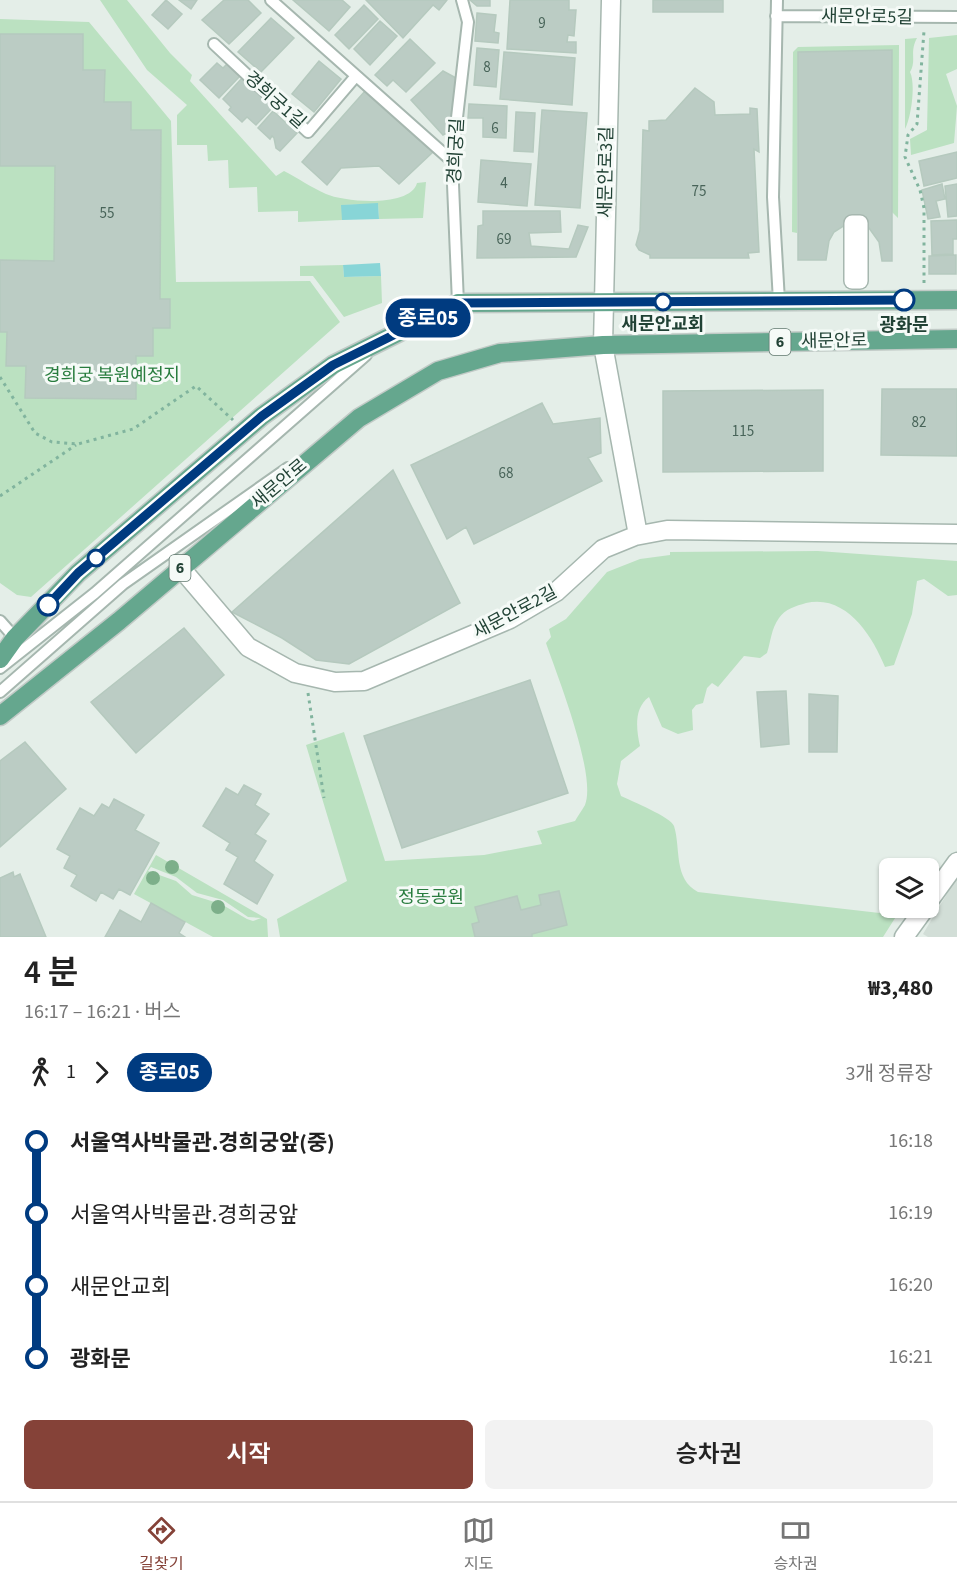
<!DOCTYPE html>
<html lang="ko">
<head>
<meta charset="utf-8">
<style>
  body { margin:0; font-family:"Source Sans 3","Noto Sans KR",sans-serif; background:#f2f2f2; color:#222; height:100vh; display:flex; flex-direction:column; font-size:22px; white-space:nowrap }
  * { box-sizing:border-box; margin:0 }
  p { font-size:20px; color:#767676 }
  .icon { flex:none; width:33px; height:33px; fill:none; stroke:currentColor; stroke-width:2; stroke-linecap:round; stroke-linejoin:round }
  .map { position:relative; height:937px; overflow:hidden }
  .drawer { display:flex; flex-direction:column; background:#fff; flex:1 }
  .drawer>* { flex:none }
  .badge { padding:0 12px; border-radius:20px; font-size:21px; line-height:39px }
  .fabs { position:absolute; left:879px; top:858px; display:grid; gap:12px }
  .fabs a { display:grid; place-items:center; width:60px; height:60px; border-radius:9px; background:#fff; box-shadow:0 2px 4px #0004; font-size:30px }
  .map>.badge { position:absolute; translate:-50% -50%; box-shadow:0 0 0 3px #fff }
  .legs { display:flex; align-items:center; gap:9px; height:66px; padding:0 24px; font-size:20px }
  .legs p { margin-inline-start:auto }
  .head { display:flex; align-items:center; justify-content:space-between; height:102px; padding:0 24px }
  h1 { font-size:33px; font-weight:600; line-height:45px }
  .cta { display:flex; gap:12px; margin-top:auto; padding:12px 24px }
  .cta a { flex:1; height:69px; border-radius:9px; background:#854238; color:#fff; font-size:24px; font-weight:600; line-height:69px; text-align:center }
  .cta a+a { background:#f2f2f2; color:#222 }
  ul { padding:0 24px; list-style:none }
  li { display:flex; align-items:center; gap:21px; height:72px; font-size:22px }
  li i { display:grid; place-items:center; width:9px; height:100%; margin:0 8px; background:currentColor }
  li i::after { content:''; width:15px; height:15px; margin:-8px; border:4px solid; border-radius:50%; background:#fff }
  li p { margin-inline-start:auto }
  li:first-child i { background:linear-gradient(#0000 50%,currentColor 0) }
  li:last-child i { background:linear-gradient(currentColor 50%,#0000 0) }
  .dock { display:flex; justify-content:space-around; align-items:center; height:84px; border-top:2px solid #e0e0e0; background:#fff; font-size:16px; color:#767676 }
  .dock a { display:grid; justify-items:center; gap:3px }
  .dock .selected { color:#854238 }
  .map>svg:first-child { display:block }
</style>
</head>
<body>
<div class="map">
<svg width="957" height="937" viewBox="0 0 957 937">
  <rect width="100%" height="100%" fill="#e4eee8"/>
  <path fill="#d2ded7" d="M957,877V937H928L923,934Z"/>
  <path fill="#bbe1c1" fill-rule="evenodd" d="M100,0H127L170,53L192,75L190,81L276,176L284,171C298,178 312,188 326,194C344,202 410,208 417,183L426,182L423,218L379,219L378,204L342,205V220L298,222V211L258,212L257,187L229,188L228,160L208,161L207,145H177V115L187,105L147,70Z
    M0,19L89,22L171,121L176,282L310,281L340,322L31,597L17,595L0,583Z
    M957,35V69L946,74L957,106L954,143L911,155L910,139L927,130L929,38Z
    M917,38C909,53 917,60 910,72C916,84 911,118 905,129V39Z
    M899,45L898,218L891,211L798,53L797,233L792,232L793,52L798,47Z
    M343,265L344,277L381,276L382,303L344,317L313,276H300V266Z
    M818,551L957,561V595L948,596L924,579L917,581L912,614L894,665L885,667C872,635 846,594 806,603C796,606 785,609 779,618C771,629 771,641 767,653L760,658L744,656L718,687L712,683L707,688L703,703L696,705L692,710L693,730L678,734L662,727L649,697C634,708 636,728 640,746L621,761L617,784L621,796C631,801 671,817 674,826C681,848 673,879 698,892L897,915L883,937H280L277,919L347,881L306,745L344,732L385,861L484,855L542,844L537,831L575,821C578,816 582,810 585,805C597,775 557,675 546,643L551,637L549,629L566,619L607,572L640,559L670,555V552Z
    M156,855L267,919L268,937H213L134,894ZM151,867L176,877L197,893L223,900L248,917L261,918L253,921L247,919L221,904L192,895L176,881L148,871Z"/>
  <path fill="#88d5d7" d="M378,203L379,219L342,220L341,205Z
    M380,263L381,276L344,277L343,265Z"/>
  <path fill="#bbccc4" stroke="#b5c9be" stroke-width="1.5" d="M166,0L182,14L168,29L152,15Z
    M179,0H197L191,9Z
    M224,0H248L261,13L229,44L202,20Z
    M293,0H342L350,7L329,31Z
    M366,0H447L439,10L433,5L403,38Z
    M470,0H490V6H477Z
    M510,0H569V10H576L574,36L568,35L567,42H576V53L507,49Z
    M653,0H723V12H653Z
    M364,5L378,19L349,49L335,35Z
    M477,13L496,15L494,32L499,33L498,43L475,41Z
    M271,18L294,38L261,72L238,52Z
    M380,21L397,36L370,65L354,49Z
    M0,34H83V70H105L104,102H131V130H161L160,299H170V328H153V356H136V399L25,398L26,366H6L7,332H0V260L54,261L55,166H0Z
    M410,39L435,63L406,92L393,80L387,86L375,75Z
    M477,48L499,50L496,87L474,85Z
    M892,50V261H882L879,242L869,228L848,223L834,232L829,241L826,260H798V52Z
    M504,52L575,58L572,105L500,99Z
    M319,61L341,79L314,112L292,94Z
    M217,63L223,68L227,64L240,76L219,98L200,80Z
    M443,71L456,78L450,131L443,135L411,100Z
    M243,77L274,106L256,125L247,117L242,122L229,110L231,107L223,99Z
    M695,88L714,102L715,115L750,114V108L757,109L759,152L754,149L759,252L748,253L749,258H650V255L639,250L636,245L640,230L643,130L649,131V121L666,120Z
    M365,91L434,151L399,184L379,166L341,168L327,185L302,162Z
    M469,104L507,106L506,138L483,137V118H468Z
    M542,110L587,113L580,208L535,205Z
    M273,111L297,133L280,151L276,148L274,138L272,136L270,139L258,128Z
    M516,112L535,113L533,152L514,151Z
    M957,152V178L924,186L919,161Z
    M481,160L531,164L527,206L478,202Z
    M942,184L945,199L936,201L940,217L928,219L922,190Z
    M957,184V216L948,217L945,186Z
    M483,211H560L561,232L529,233L531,246L569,249L578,225L588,227L576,257L477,258L478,226L483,225Z
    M957,220V239H953V254L932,255L931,221Z
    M956,255V274H929V256Z
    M882,389H957V456L881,455Z
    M823,390V471L663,472V391Z
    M542,403L553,424L600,418L601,453L588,458L602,481L474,544L466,527L447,539L411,465Z
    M393,470L460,603L349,664L316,660L282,638L232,612Z
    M184,628L224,675L136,753L91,702Z
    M530,680L568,793L402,848L364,736Z
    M786,691L789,744L761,747L757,692Z
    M809,694L838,696L837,752H809Z
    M25,742L66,789L0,847V761Z
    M244,785L261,794L255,805L269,814L255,834L266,841L254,861L273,875L257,904L224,884L238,857L226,850L230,843L203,826L226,788L238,795Z
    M114,799L144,815L135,830L159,843L130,895L119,889L113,899L101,892L96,901L71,886L77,875L64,868L70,856L57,849L80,808L94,816L102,804L109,808Z
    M13,872L14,877L20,874L46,937H0V878Z
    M559,891L567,925L532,934V937H475L472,924L479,922L475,907L517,896L521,910L541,905L539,895Z
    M151,903L185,922L179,933L185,937H105L120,910L141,922Z"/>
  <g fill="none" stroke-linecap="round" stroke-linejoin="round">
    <defs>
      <path id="service" d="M271,0L452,161
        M777,0L773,197L779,301
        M776,16L957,17
        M214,44L308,132L356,76
        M458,303L452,161L468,22L462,0
        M0,621L15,638
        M0,668L95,593L366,355
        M0,692L123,584L288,468"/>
      <path id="pedestrian" d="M852,223H860V281H852Z"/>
      <path id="minor" d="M611,0L603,345L638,535
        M180,567L248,647L295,673L335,682L364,681L510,619L556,592L603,549L635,536L667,530L957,534
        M928,902L957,862
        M904,937L925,908"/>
      <path id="primary" d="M0,659L15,638L78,573L262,416L333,365L458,303L957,300
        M0,716L119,621L359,418L438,371L500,353L603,345L957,339"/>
    </defs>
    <use href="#service" stroke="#a6b7af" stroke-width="14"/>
    <use href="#pedestrian" stroke="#a6b7af" stroke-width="18"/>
    <use href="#minor" stroke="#a6b7af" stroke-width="21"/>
    <use href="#primary" stroke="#c1cac6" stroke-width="21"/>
    <path stroke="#81b49e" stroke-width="3" stroke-dasharray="3 4.5" stroke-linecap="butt" d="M924,283V208L920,190L905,157L908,135L917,124L924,31
      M0,377L35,433L52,442L78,444L133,429L196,386L233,420
      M0,496L76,445
      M308,693L324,798"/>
    <use href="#service" stroke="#fff" stroke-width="10"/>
    <use href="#pedestrian" stroke="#fff" stroke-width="15"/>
    <use href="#minor" stroke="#fff" stroke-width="18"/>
    <use href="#primary" stroke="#65a78e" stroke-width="18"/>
  </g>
  <g fill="#7daf8a">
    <circle cx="172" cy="867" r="7"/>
    <circle cx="153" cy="878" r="7"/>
    <circle cx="218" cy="907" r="7"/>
  </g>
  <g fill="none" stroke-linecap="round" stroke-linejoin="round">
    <defs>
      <path id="line-1" d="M48,605L78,573L262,416L333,365L458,303L904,300"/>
    </defs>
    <use href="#line-1" stroke="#fff" stroke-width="14"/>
    <use href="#line-1" stroke="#003b80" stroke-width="9"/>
  </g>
  <g fill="#fff" stroke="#003b80" stroke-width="3">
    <circle cx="904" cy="300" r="10"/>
    <circle cx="663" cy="302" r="8"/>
    <circle cx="96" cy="558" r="8"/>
    <circle cx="48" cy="605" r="10"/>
  </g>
  <g text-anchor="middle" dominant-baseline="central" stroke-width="6" stroke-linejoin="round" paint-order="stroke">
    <g font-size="15" fill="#486459">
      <text x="542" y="23">9</text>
      <text x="487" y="67">8</text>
      <text x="495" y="128">6</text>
      <text x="504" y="183">4</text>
      <text x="699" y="191">75</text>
      <text x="107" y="213">55</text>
      <text x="504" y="239">69</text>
      <text x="919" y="422">82</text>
      <text x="743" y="431">115</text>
      <text x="506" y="473">68</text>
    </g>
    <g fill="#f5faf7" stroke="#61796f" stroke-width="1.5">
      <rect x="769.5" y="329" width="21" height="26" rx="4.5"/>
      <rect x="169.5" y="555" width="21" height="26" rx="4.5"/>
    </g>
    <g font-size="16" font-weight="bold" fill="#214235">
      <text x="780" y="342">6</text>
      <text x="180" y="568">6</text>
    </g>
    <g font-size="18" fill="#214235" stroke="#f5faf7">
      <text transform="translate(867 17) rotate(1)">새문안로5길</text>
      <text transform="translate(275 100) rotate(42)">경희궁1길</text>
      <text transform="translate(456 151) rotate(-87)">경희궁길</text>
      <text transform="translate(606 172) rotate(-89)">새문안로3길</text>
      <text transform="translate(834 341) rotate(-1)">새문안로</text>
      <text transform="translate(279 484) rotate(-40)">새문안로</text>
      <text transform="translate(515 612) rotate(-28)">새문안로2길</text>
    </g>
    <g font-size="18" font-weight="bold" fill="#214235" stroke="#f5faf7">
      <text x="663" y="324">새문안교회</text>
      <text x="904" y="325">광화문</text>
    </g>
    <g font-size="18" fill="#287c3e" stroke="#f5faf7">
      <text x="112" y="375">경희궁 복원예정지</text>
      <text x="431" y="897">정동공원</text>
    </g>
  </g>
</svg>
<div class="fabs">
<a><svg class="icon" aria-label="layers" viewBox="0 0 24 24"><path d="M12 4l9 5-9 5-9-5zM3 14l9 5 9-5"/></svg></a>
</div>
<b class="badge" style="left:428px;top:318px;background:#003b80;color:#fff">종로05</b>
</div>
<section class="drawer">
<div class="head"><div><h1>4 분</h1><p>16:17 – 16:21 · 버스</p></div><b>₩3,480</b></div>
<div class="legs"><svg class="icon" aria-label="walk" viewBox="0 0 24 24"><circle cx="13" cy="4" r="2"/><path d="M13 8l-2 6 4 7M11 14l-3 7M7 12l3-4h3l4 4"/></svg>1<svg class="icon" aria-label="forward" viewBox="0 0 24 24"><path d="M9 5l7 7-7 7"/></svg><b class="badge" style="background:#003b80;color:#fff">종로05</b><p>3개 정류장</p></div>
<ul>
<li><i style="color:#003b80"></i><b>서울역사박물관.경희궁앞(중)</b><p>16:18</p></li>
<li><i style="color:#003b80"></i><span>서울역사박물관.경희궁앞</span><p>16:19</p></li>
<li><i style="color:#003b80"></i><span>새문안교회</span><p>16:20</p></li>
<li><i style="color:#003b80"></i><b>광화문</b><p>16:21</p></li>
</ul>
<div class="cta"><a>시작</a><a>승차권</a></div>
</section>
<nav class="dock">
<a class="selected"><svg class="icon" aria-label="directions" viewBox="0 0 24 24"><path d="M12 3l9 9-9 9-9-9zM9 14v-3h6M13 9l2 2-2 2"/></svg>길찾기</a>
<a><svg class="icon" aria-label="map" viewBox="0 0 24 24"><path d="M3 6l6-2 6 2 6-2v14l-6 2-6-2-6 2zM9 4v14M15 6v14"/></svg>지도</a>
<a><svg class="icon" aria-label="tickets" viewBox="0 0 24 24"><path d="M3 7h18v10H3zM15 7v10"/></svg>승차권</a>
</nav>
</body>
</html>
